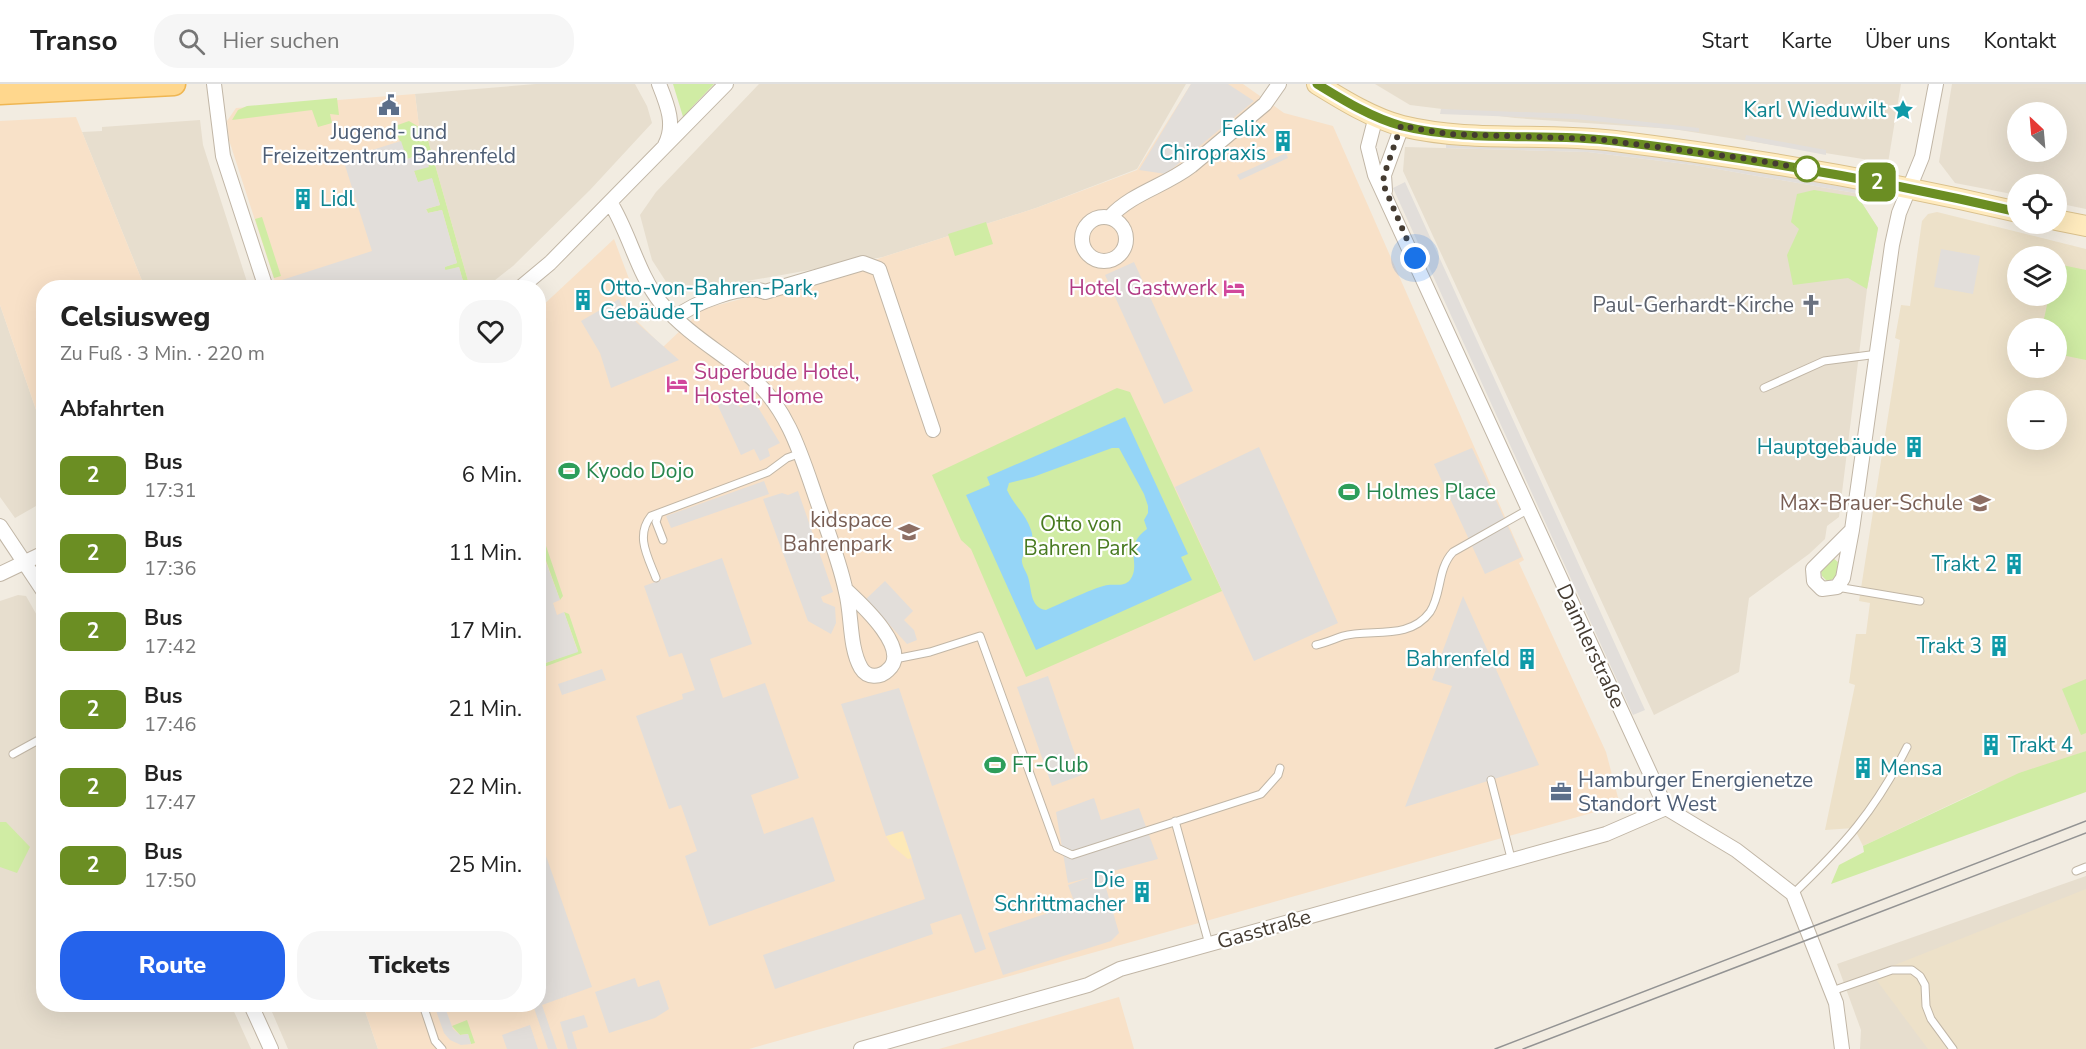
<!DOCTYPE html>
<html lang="de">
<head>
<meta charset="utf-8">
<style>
  body { margin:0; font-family:"Nunito Sans",sans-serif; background:#f6f6f6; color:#222; height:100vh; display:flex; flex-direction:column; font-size:22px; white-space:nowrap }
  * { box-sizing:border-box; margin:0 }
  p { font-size:20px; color:#767676 }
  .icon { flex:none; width:33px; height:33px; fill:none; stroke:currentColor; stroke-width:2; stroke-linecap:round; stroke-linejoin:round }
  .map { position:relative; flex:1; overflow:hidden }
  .panel { position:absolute; left:36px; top:196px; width:510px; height:732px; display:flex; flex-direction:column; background:#fff; border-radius:24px; box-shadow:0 6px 24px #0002 }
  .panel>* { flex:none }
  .badge { padding:0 12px; border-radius:9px; font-size:21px; line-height:39px }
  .needle { width:39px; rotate:334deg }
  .controls { position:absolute; left:2007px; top:18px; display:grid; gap:12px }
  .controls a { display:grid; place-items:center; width:60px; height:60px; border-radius:50%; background:#fff; box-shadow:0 6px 24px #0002; font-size:30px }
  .you { position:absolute; width:30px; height:30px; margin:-15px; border:4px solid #fff; border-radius:50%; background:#1a73e8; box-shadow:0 0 0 9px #1a73e833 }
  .map>.badge { position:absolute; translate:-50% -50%; box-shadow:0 0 0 3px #fff }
  h2 { padding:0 24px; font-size:22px; line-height:54px }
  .round { display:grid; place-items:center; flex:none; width:63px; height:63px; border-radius:24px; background:#f6f6f6 }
  .summary { display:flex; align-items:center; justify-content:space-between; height:102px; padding:0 24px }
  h1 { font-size:28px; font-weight:800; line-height:45px }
  .button { display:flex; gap:12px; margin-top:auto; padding:12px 24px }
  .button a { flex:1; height:69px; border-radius:24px; background:#2563eb; color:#fff; font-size:24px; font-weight:800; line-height:69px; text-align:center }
  .button a+a { background:#f6f6f6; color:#222 }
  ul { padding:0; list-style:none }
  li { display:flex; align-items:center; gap:18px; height:78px; padding:0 24px }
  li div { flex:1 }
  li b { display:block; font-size:22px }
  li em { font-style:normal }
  li .badge { min-width:66px; font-weight:700; text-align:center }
  header { display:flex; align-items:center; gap:36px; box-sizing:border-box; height:84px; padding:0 30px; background:#fff; border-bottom:2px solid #e0e0e0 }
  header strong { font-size:28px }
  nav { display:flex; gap:33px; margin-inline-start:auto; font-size:21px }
  .search { width:420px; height:54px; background:#f6f6f6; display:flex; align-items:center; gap:15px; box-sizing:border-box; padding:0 21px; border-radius:24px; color:#767676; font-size:22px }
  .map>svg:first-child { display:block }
</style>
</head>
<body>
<header>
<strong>Transo</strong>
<div class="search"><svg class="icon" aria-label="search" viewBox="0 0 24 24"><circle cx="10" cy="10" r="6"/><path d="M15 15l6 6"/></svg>Hier suchen</div>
<nav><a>Start</a><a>Karte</a><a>Über uns</a><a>Kontakt</a></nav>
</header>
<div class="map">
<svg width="2086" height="965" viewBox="0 0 2086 965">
  <rect width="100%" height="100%" fill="#f2ece1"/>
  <path fill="#e7dece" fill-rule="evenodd" d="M536,0H635L647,22L652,39L590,106L513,182L485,204H470L424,42L419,43L415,10Z
    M759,0H1186L1137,85L1036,124L883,173L674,210L652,176L640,131L656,108Z
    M1375,0H1901L1888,79L1673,45L1515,34L1410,21Z
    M1952,0H2086V125L2057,119L2056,100H2018L2017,111L1955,99L1939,78ZM2056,28V68H2018V28Z
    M200,36L203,61L249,204H145L82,48L102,47V43Z
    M1405,63L1588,68L1694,81L1855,109L1858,113L1878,144L1867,205L1839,433L1827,442L1825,455L1809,470L1749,514L1739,588L1654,631L1403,87Z
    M0,221L43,346V434L36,422L15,434L0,413Z
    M18,511L26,512L43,542L44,921H231L251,965H0V517Z
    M2086,792V965H1860L1861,946L1837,880Z
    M269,921H363L378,965H288Z"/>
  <path fill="#f8e1c8" d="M1191,0H1243L1284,29L1333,42L1524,476L1519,479L1606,668L1620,721L749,965H378L363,921H538L539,225L614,155L631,200L625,213L631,231L663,263L703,225L760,210L774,213L883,173L1036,124L1137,86Z
    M415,10L419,42H424L470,204H277L229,56L227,37L236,24Z
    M76,33L145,204H44L43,346L0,221V37Z
    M1119,913L1134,965H939Z"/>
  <path fill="#ede1c9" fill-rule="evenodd" d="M1937,128L2086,165V667L1979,707L1863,762L1854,744L1825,746L1855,601L1849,599L1856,550H1866L1870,519L1859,517L1900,256L1895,254L1901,221L1910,222L1922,137L1928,130ZM2018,172H2056V212H2018ZM2018,244H2056V284H2018ZM2018,316H2056V356H2018Z
    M2086,805V965H1928L1872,890Z"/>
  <path fill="#d0eca4" d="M673,0H714L692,23L684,36Z
    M337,14L339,31L330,30L332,39L318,43L312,26L232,36L238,26L247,22Z
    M409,37L419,43L424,42L470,204H465L459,183L446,187L444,183L457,179L442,126L428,129L426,125L440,121L432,95L418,99L414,87L424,69L407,75L397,50L390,46L378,48Z
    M1814,106L1858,113L1878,144L1867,205L1848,194L1793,201L1787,171L1799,145L1791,138L1797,110Z
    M262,133L281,192L274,194L255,135Z
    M986,138L993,160L955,172L948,150Z
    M2057,180L2086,186V276L2057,270L2056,244H2042L2049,212H2056Z
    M1117,304L1130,308L1222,507L1026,593L971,465L961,456L932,391Z
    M543,453L563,512L560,516L539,457V454Z
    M1833,474L1838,478L1837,492L1828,498L1822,492L1821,488Z
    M564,528L569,530L582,569L544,583L543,580L578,567Z
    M2086,595V649L2081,651L2062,605Z
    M2086,667V708L1831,800L1839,781L1864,768L1863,762L2019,689Z
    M0,738H6L30,763L17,789L0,783Z
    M467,936L475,959L471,960L468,950L460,951L452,942Z"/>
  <path fill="#fde9b7" d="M902,747L912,774L908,775L891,761L886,752Z"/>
  <path fill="#e2deda" d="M1191,0H1228L1254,17L1166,90L1139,86Z
    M1441,25L1577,30L1699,44V48L1575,35L1440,30Z
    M1746,51L1826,66V71L1745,56Z
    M401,57L407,75L425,69L429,83L414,87L418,98L432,94L440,121L426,125L428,129L442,126L457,179L445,183V186L459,183L465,204H285L282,196L372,167L343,75Z
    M1446,59L1588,63L1694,76L1856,105L1855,109L1694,81L1588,68L1446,64Z
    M1286,69L1288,74L1240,96L1237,91Z
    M1405,98L1645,626L1633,631L1393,104Z
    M1941,165L1980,172L1973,210L1934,203Z
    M1134,178L1193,307L1164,320L1105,191Z
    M619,215L623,224L628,222L636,238L679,276L611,304L600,269L581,237Z
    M727,309L741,324L752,314L756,320L780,359L768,365L770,372L760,377L754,365L741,371L718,322Z
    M1259,363L1338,539L1254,577L1175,403Z
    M1472,364L1522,473L1485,490L1434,380Z
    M764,397L769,410L671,444L666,432Z
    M798,407L833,508L821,513L823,518L835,523L836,539L831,550L808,537L763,415L782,409L788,411Z
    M538,457L560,516L553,519L557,531L564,528L578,568L539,581Z
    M722,474L752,560L710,575L723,614L765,599L799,694L751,711L764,750L813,733L835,797L709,842L685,772L697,767L681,721L669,725L636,632L683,615L682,610L695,606L682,569L669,573L644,502Z
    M885,497L913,527L904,536L914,546L917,556L907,560L866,515Z
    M1463,512L1539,681L1405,723L1452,602L1432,596Z
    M602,585L606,596L562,611L558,600Z
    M1048,592L1082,691L1052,702L1017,603Z
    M899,604L986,865L975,869L961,830L930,840L933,850L775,905L763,871L925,815L903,747L886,752L841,620Z
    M1094,714L1101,736L1139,724L1158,775L1102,790L1119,849L1111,857L1003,891L988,849L1075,820L1068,801L1088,794L1068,799L1056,728Z
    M539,752L592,903L542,921L557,965H548L533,921H538Z
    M635,894L638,903L659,896L669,925L655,934L609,949L595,908Z
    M434,921H444L453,945L460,951L468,950L471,960L461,961L450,956L444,949Z
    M584,931L588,943L572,948L577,965H568L560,938Z
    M530,941L538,965H507L502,951Z"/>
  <path fill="#95d5f7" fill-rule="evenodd" d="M1125,333L1188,470L1181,473L1192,496L1036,566L966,411L990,401L987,393ZM1112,364H1119L1144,410L1148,422V429L1144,436L1147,445C1122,463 1142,480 1130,496C1124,503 1115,500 1108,501C1100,501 1055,522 1046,526C1030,524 1032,506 1028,493C1026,487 1021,481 1022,475C1025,464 1036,459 1031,446C1026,430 1013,420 1007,406L1009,399L1033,393Z"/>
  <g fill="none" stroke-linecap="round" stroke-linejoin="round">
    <defs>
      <path id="lane" d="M1764,304L1824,277L1878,270
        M659,429L656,438L663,456
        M656,494C648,473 635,452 651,432L768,388L787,374L801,369
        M1837,503L1920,517
        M1316,561C1325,559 1334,555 1343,552C1370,544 1409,557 1430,528C1442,510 1437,485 1453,468L1529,425
        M895,575L930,568L980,552L1057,764L1072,771L1261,710L1278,691L1280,684
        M13,670L44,653
        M1491,696L1512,778
        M1175,737L1209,860
        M2076,787L2086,783
        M1793,810C1844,761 1875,727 1907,663
        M1832,907L1892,886H1912L1920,892L1925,901L1926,922L1931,935L1953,965
        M423,921L435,957L442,965"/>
      <path id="street" d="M214,0L223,72L266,204
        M659,0C667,20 676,41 665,61
        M1376,32L1368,63L1375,91L1666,724L1736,766L1793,810L1836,919L1842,965
        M1385,107L1384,91L1402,42
        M610,118C630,150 637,189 661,219C687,250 721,268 752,294C786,323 800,367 814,408C825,441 839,474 846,508C852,531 849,563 861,584C867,594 880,594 888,586C912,566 861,520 846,506
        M1082 155a22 22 0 1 1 44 0a22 22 0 1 1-44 0Z
        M1110,133C1132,109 1165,102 1191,82L1265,20L1279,0
        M520,204L550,179L726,0
        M675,234C692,220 744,198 765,208L863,179L879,185L933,346
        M0,442L44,508
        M1852,446L1813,485L1814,497L1822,505L1837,503L1843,494L1852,446L1892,161L1899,129L1922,73L1936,0
        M0,490L44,469
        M251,921L271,965
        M861,965L1088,901L1120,885L1606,750L1666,724"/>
      <path id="secondary" d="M1317,0C1343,16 1372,34 1402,42C1471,59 1545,48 1615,57C1750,74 1884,97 2018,128
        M2056,136L2086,142"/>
      <path id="primary" d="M0,9L174,0"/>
    </defs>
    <use href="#lane" stroke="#c1b6a6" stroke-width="9"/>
    <use href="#street" stroke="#c1b6a6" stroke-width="16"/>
    <use href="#secondary" stroke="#dac18d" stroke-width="22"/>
    <use href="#primary" stroke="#efb652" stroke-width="25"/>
    <use href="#lane" stroke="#fff" stroke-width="7"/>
    <use href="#street" stroke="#fff" stroke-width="14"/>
    <use href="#secondary" stroke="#ffebbe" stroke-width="20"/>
    <use href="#primary" stroke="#ffd78d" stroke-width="22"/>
    <path stroke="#939393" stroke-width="1.5" d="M1495,965L2086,737
      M1523,965L2086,749"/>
  </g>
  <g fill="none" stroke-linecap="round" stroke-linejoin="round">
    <defs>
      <path id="line" d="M1317,0C1343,16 1372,34 1402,42C1471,59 1545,48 1615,57C1750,74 1885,97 2018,128"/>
    </defs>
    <use href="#line" stroke="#fff" stroke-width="14"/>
    <use href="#line" stroke="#6b8e23" stroke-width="9"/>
    <path stroke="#443b31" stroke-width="6" stroke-dasharray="0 10.8" d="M1415,174L1383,100L1384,91L1401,42L1448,50L1596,55L1749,75L1807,85"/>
  </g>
  <defs>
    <symbol id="civic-bare" viewBox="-9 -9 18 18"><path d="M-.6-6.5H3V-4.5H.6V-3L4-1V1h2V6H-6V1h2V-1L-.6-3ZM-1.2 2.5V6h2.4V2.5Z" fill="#5c6f8a" stroke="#fff" stroke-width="2.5" paint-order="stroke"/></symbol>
    <symbol id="sight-bare" viewBox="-9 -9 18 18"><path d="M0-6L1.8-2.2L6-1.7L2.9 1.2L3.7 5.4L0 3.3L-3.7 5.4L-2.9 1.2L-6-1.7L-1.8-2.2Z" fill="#0f9aa8" stroke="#fff" stroke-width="2.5" paint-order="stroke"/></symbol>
    <symbol id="building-bare" viewBox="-9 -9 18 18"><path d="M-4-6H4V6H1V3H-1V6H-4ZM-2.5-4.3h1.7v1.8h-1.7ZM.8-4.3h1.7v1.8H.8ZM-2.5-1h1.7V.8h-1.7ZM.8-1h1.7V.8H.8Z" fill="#0f9aa8" stroke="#fff" stroke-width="2.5" paint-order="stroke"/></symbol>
    <symbol id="hotel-bare" viewBox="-9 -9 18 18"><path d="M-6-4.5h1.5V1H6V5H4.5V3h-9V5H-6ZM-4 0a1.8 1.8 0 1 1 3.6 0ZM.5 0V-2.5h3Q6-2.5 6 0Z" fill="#d1479c" stroke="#fff" stroke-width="2.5" paint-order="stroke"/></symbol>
    <symbol id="church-bare" viewBox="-9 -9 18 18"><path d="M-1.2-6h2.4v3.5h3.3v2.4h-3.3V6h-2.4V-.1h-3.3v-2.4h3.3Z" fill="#6b7280" stroke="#fff" stroke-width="2.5" paint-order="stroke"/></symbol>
    <symbol id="stadium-bare" viewBox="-9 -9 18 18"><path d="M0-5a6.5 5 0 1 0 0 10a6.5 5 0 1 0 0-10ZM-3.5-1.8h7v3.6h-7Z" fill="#2e9e5b" stroke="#fff" stroke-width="2.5" paint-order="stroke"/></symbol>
    <symbol id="school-bare" viewBox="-9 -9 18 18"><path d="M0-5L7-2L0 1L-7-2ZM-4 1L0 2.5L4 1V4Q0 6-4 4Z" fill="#8d6e63" stroke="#fff" stroke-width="2.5" paint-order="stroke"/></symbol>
    <symbol id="office-bare" viewBox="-9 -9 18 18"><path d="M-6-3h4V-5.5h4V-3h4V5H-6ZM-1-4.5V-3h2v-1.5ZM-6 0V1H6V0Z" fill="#5c6f8a" stroke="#fff" stroke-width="2.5" paint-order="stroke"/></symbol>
  </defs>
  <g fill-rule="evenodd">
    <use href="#civic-bare" x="374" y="6" width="30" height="30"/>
    <use href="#sight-bare" x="1888" y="11" width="30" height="30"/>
    <use href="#building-bare" x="1268" y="42" width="30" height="30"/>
    <use href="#building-bare" x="288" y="100" width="30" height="30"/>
    <use href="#hotel-bare" x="1219" y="189" width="30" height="30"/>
    <use href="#building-bare" x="568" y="201" width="30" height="30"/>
    <use href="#church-bare" x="1796" y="206" width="30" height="30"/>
    <use href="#hotel-bare" x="662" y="285" width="30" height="30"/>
    <use href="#building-bare" x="1899" y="348" width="30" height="30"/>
    <use href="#stadium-bare" x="554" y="372" width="30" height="30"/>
    <use href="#stadium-bare" x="1334" y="393" width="30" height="30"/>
    <use href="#school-bare" x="1965" y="404" width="30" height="30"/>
    <use href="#school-bare" x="894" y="433" width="30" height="30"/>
    <use href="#building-bare" x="1999" y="465" width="30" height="30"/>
    <use href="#building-bare" x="1984" y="547" width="30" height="30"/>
    <use href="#building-bare" x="1512" y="560" width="30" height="30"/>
    <use href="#building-bare" x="1976" y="646" width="30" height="30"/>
    <use href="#stadium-bare" x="980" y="666" width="30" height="30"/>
    <use href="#building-bare" x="1848" y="669" width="30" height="30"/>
    <use href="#office-bare" x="1546" y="693" width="30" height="30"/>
    <use href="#building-bare" x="1127" y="793" width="30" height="30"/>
  </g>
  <circle fill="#fff" stroke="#6b8e23" stroke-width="3" cx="1807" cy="85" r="12"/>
  <g text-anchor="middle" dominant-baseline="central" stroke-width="4.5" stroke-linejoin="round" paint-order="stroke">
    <g font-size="21" fill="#0d838f" stroke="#fff" text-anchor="end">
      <text x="1886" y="26">Karl Wieduwilt</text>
      <text x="1266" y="45">Felix<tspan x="1266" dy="24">Chiropraxis</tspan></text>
      <text x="320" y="115" text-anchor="start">Lidl</text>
      <text x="600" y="204" text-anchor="start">Otto-von-Bahren-Park,<tspan x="600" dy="24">Gebäude T</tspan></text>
      <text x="1897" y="363">Hauptgebäude</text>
      <text x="1997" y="480">Trakt 2</text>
      <text x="1982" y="562">Trakt 3</text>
      <text x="1510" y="575">Bahrenfeld</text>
      <text x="2008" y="661" text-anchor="start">Trakt 4</text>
      <text x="1880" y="684" text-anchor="start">Mensa</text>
      <text x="1125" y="796">Die<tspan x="1125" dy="24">Schrittmacher</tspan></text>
    </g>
    <g font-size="21" fill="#4e5e75" stroke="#fff">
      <text x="389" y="48">Jugend- und<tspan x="389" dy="24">Freizeitzentrum Bahrenfeld</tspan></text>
      <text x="1578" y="696" text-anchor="start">Hamburger Energienetze<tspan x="1578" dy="24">Standort West</tspan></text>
    </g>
    <g font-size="21" fill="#b23c85" stroke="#fff" text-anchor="end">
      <text x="1217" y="204">Hotel Gastwerk</text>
      <text x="694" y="288" text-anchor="start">Superbude Hotel,<tspan x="694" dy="24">Hostel, Home</tspan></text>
    </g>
    <g font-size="21" fill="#5b616d" stroke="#fff" text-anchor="end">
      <text x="1794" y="221">Paul-Gerhardt-Kirche</text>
    </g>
    <g font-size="21" fill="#27864d" stroke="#fff" text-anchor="start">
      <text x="586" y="387">Kyodo Dojo</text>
      <text x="1366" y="408">Holmes Place</text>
      <text x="1012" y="681">FT-Club</text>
    </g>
    <g font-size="21" fill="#785e54" stroke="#fff" text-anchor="end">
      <text x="1963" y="419">Max-Brauer-Schule</text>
      <text x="892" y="436">kidspace<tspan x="892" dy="24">Bahrenpark</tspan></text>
    </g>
    <g font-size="21" fill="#487a20" stroke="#fff">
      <text x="1081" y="440">Otto von<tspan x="1081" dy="24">Bahren Park</tspan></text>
    </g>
    <g font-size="21" fill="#443b31" stroke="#fff">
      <text transform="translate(1591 562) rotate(65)">Daimlerstraße</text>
      <text transform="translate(1264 845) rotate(-16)">Gasstraße</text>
    </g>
  </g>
</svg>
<div class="controls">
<a><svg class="needle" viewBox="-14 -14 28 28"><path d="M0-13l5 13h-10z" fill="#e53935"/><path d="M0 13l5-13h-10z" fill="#767676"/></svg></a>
<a><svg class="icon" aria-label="locate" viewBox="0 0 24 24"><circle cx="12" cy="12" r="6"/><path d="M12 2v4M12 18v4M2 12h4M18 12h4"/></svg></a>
<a><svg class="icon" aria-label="layers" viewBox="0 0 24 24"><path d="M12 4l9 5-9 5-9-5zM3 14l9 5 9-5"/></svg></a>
<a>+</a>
<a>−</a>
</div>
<div class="you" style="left:1415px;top:174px"></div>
<b class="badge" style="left:1877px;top:98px;background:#6b8e23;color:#fff">2</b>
<section class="panel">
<div class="summary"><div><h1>Celsiusweg</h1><p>Zu Fuß · 3 Min. · 220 m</p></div><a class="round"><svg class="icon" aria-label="heart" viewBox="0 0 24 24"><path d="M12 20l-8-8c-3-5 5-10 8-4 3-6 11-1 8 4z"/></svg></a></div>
<h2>Abfahrten</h2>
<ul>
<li><span class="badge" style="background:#6b8e23;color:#fff">2</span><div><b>Bus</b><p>17:31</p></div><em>6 Min.</em></li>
<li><span class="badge" style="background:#6b8e23;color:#fff">2</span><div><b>Bus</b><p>17:36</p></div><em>11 Min.</em></li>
<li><span class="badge" style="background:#6b8e23;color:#fff">2</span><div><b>Bus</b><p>17:42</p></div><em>17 Min.</em></li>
<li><span class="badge" style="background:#6b8e23;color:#fff">2</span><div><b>Bus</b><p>17:46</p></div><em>21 Min.</em></li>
<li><span class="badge" style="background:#6b8e23;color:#fff">2</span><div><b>Bus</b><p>17:47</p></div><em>22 Min.</em></li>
<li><span class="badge" style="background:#6b8e23;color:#fff">2</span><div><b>Bus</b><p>17:50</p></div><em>25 Min.</em></li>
</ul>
<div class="button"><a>Route</a><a>Tickets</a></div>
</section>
</div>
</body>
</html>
